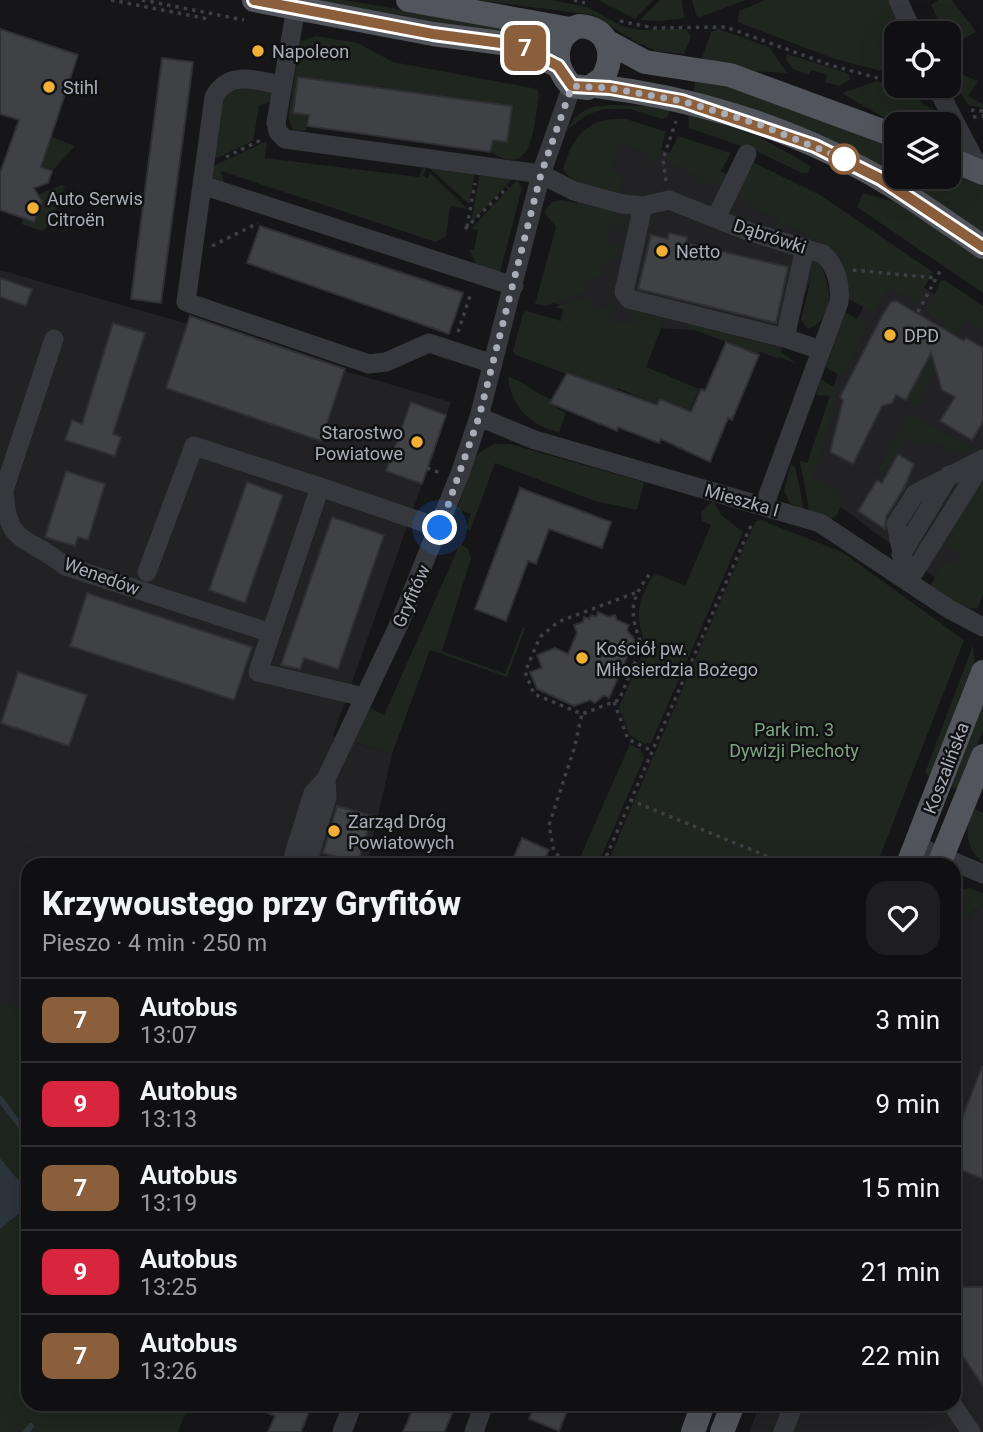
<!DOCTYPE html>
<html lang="pl">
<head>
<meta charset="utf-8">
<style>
  body { margin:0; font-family:Roboto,sans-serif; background:#1e1e20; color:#f1f3f6; height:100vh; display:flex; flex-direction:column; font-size:26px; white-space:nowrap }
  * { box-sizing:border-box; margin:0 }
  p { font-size:23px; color:#9c9d9f }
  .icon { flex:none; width:38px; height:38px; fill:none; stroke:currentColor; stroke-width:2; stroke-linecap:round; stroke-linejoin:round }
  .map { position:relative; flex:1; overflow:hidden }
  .details { position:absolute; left:21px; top:858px; width:940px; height:553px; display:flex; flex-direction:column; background:#101012; border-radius:21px; box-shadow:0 7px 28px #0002,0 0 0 2px #303032 }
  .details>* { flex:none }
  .badge { padding:0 14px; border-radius:10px; font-size:24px; line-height:46px }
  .controls { position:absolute; left:884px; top:21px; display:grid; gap:14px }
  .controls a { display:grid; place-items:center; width:77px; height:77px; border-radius:14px; background:#101012; box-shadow:0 7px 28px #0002,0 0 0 2px #303032; font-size:35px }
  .you { position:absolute; width:35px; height:35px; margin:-18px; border:5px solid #fff; border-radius:50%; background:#1a73e8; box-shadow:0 0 0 10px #1a73e833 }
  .map>.badge { position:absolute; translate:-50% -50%; box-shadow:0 0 0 4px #fff }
  .round { display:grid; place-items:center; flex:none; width:74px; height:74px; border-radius:21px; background:#1e1e20 }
  .head { display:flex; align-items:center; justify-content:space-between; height:119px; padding:0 21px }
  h1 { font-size:33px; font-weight:800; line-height:52px }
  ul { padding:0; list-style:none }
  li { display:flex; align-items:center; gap:21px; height:84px; padding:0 21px; border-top:2px solid #303032 }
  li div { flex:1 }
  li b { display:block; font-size:26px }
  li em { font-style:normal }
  li .badge { min-width:77px; font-weight:700; text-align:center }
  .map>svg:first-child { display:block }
</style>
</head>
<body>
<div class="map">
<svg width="983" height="1432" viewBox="0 0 983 1432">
  <rect width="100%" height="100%" fill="#161618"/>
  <path fill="#222225" d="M607,130L812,205L834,222L778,359L711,331L617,326L538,297Z
    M888,261L983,330V539L965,600L805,480L843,356L857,319Z
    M0,270L188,324L339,388L345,371L451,402L333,736L392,754L367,864H28V1012L0,1004Z
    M983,905V1432H749L760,1404H954V924Z"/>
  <path fill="#1e261f" d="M311,0H343L503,26L502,32L447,26Z
    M477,0H552L587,7L622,26L639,30L686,29L691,37L684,54L657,51L638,43L593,15Z
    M598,0H653L635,19Z
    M660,0H682L684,18L660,21L640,20Z
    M692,0H746L700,17L696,15Z
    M765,0H888L903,33H896V75L832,58L738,22L739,11Z
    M938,0H952L976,32L949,46L948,33H944L931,5Z
    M719,29L769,47L787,73L753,71L702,58L711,32Z
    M316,36L358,43L393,62L537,89L539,95C534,122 534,181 491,152L493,140L507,142L512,106L298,76L292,113L307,115L306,131L293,130L288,117L300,42Z
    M787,54L847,73L851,79L839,86L825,82L827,75L811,70L809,75L793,69L786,59Z
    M963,75L978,81L968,96L983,104V108L968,105L961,93L952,98C948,88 954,80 963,75Z
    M696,79L727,85L896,149V176L693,93Z
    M877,81L911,91L924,105L937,111L930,124L896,125L842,93Z
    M227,87L271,90L274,100L259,106L253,141L217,158L211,155L218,100Z
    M642,106L671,109L667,117L662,119L630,109H603L587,115L567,130C581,99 613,105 642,106Z
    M688,113L756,135L811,166L808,173H802L756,151L689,128Z
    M626,119L666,132L659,157L654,156L647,167L645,165L650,154L620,142L610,168L623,178L620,192C601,193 575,185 563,170C573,135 588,117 626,119Z
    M678,136L731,153L719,174L726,178L721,189L704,181L698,193L702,179L666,161Z
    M52,137L75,146L53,170L42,166Z
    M267,141L265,158L419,177L423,167L426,169L423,176L428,178L430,173L468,209L450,206L446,236L436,242L221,171L225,187L217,184L208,173L209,168Z
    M753,162L820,195L933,272L916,302L888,288L874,313L849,299C833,248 833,246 785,222L778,234L775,231L780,220L735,196Z
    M425,164L475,171L469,204Z
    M949,170L983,185V234L898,177H948Z
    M480,172L514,177L471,223Z
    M517,180L522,188L500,272L479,269L469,250H474L478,230L471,229Z
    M61,185L65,186L51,224L43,231L21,224L23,219L35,223L42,201L39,194Z
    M863,193L895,202L983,259V293L857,207Z
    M562,200L617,212L626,226L611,223L607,244L621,248L615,260L612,257L599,270L603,274L583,285L586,292L546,306L535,304L556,227L544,212L552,202Z
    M815,261L819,263C832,285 836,318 808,329L801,320Z
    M945,280L983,306V330L966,319L916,406L906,400L945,323L925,312L941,281Z
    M588,296L596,312L612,304L609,320L630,324L633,309L658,317L661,329L646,367L699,389L690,410L660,398L657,404L617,388L615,392L516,355L513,351L523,313L526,311L561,321L563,309L554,307Z
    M845,312L868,325L843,374L839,375L826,367Z
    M688,323L776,348L797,364L762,350L758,354L684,326Z
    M508,376C524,382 534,393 551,399L550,404L566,413L559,432C531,426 510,406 508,376Z
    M821,379L835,388V402L813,477L832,489L843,501L837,515L831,519L809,510L800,461L807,463L830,396L816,395Z
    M910,414L973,450C945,455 948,442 926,441L923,446L908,438L882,474L877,471Z
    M494,444H510L644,482L637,510L595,501L495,463L470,531L466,529L471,514L457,509L475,458L480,452Z
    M791,464L795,467L804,509L790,503L784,491Z
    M983,471V594L978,608C959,610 945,595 930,586L945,560L955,565L960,556L941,544L947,538Z
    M713,501L721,515L743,532L651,743L644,744L630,735L619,707L646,646C634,616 637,600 655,573L685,586L711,525L702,521L701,512Z
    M761,520L842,552L964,640L877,864H607L743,549L756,521Z
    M460,544L468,549L471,558L442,651L505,674L523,627L525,628L507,677L430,650L392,754L353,742L370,708L384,715Z
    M973,645L975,666L932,779L925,773Z
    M983,699V731L958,790L950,786Z
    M630,744L641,750L644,758L598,864H577Z
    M973,808L983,813V863C965,846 964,831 973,808Z
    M969,888L983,893V905L954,924V892Z
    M0,1004L28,1012V1404H189L178,1432H0Z"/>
  <path fill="#2c353c" d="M0,1158L28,1192V1206L0,1229Z"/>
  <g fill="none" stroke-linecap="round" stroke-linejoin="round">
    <path stroke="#2c353c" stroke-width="6" d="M0,1099L28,1136
      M26,1432L31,1426"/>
  </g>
  <path fill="#404145" stroke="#303034" stroke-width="2" d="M0,29L78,55L41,167L52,171L48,183L34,188L42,201L34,222L0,210V173L19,120L0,114Z
    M162,58L193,62L161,303L131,299Z
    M298,77L512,106L507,142L493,140L490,152L307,126L309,115L293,113Z
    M260,226L463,293L449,334L247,263Z
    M669,233L687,237L686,243L788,267L776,323L638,289L651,235L668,239Z
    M0,278L32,289L26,306L0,297Z
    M896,301L964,341L966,338L983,348V422L972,440L940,421L955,397L942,390L931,353L906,400L896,395L892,403L882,406L853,464L830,452L843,400L840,397L883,314L891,302Z
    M190,316L345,369L321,441L166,388Z
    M113,323L145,333L113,434L121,437L115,456L65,440L72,420L82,424Z
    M726,342L759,355L732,420L728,418L710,462L661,439L659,443L618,427L617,431L550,403L567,373L657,405L660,399L691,412L701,389L705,391Z
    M411,402L446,415L422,484L386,471Z
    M898,454L914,464L904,488L886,517L885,529L858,511L877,480L882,483Z
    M66,471L105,484L88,540L78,537L75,546L45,537Z
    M247,482L283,495L245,603L209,590Z
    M520,488L611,522L602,548L549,529L536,564L528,561L506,621L475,609Z
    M332,517L384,535L338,669L304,658L300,669L281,665Z
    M87,593L252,647L234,700L70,646Z
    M598,612L609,617L615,615L617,620L629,625L627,630L634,639L635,652L628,655L609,698L604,695L595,703L590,700L574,706L537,689L530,672L542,668L537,655L555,648L568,654L577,633L574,625L583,622L584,617L589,619L591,615L596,617Z
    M18,672L87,695L69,746L1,723Z
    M337,806L372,816L358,863L323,853Z
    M522,838L549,850L542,864H511Z
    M982,1067H983V1179L954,1167V1139Z
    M954,1287H983V1386L954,1343Z
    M247,1404H312L301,1432H268L275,1416Z
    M415,1404H447L444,1411L452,1414L444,1432H403Z
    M535,1404H570L559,1431L529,1419Z"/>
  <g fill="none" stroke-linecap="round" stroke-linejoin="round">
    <path stroke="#3d3f44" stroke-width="3.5" stroke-dasharray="3.5 5" stroke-linecap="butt" d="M111,0L208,19
      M142,0L244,20
      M574,0L585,3
      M620,21L654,28L726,27L830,65L896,83
      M906,86L919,94
      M971,110L983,111
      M973,117L983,116
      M226,157L263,139
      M666,181L663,159L676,121
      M467,227L475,183
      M465,229L508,187
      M212,246L258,223
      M853,270L936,278
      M918,312L940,271
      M458,332L471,293
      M427,468L441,473
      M635,593L558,622L540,637L525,672L534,694L582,714L619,700L642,646C629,612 629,600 652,571
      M614,702L628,739L652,751
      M630,800L786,864
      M559,856L554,852L549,825L574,749L582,714
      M603,864L752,523"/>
    <path stroke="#37383d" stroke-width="19" d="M898,0L913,33
      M296,8L276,123L278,132L285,139L541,174L574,191L622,204L643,206L669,200L747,231L823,254C836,266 841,284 839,302L764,506
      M282,85C257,81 229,69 214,97L186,302L369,364L386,362L429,343L493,364
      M936,86L973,157L983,170
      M202,185L514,286
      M643,206L624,292L629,299L785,338L821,350
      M716,218L747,154
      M785,338L805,248
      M54,339L4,490C7,548 27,534 65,566L271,633
      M479,417L535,440L820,523L949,609L983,627
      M901,555L949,475
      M147,572L194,446L320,487
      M908,582L896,524L915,494L983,459
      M908,582L983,462
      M364,697L258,672L320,487L440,528
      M915,845L983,874
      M291,864L313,793L326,779L400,622L461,471L479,417L541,174L572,86
      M307,864L327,797L326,779
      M952,1404L971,1432
      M342,1432L353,1404
      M474,1432L484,1404
      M783,1432L794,1404"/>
    <path stroke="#53555c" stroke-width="24" d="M254,0L433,34L517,45L558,66
      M408,0L570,29
      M579,26C610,27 616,56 602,79L588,88L572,86C553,69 551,35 579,26Z
      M608,42L645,62L730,75L896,136
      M596,86C687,97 780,124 861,168C904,191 943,220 983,247
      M948,158L983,173
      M908,864L983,672
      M939,864L983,756
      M693,1432L703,1404
      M722,1432L733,1404"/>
  </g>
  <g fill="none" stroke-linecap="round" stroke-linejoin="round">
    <defs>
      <path id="line" d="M254,0L433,34L517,45L558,66L572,86L610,88L682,101L815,146L881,179L983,247"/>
    </defs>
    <use href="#line" stroke="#fff" stroke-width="16"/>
    <use href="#line" stroke="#8b5e3c" stroke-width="10"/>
    <path stroke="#a8adb8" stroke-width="7" stroke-dasharray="0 12.6" d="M440,528L479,417L541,174L572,86L610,88L682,101L758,124L844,159"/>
  </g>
  <g fill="#f2b134" stroke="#111113" stroke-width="2.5">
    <circle cx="258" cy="51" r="7"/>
    <circle cx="49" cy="87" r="7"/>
    <circle cx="33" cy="208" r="7"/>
    <circle cx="662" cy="251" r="7"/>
    <circle cx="890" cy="335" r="7"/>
    <circle cx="417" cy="442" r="7"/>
    <circle cx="582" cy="658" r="7"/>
    <circle cx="334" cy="831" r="7"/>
  </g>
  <circle fill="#fff" stroke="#8b5e3c" stroke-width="3.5" cx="844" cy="159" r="14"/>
  <g text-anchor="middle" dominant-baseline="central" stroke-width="5" stroke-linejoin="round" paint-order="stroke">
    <g font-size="18" fill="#a8adb8" stroke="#111113" text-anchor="start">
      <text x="272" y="51">Napoleon</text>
      <text x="63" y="87">Stihl</text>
      <text x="47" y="198">Auto Serwis<tspan x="47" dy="21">Citroën</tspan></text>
      <text x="676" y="251">Netto</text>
      <text x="904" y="335">DPD</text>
      <text x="403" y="432" text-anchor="end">Starostwo<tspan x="403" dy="21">Powiatowe</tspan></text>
      <text x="596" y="648">Kościół pw.<tspan x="596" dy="21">Miłosierdzia Bożego</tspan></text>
      <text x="348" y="821">Zarząd Dróg<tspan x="348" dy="21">Powiatowych</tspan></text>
    </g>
    <g font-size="18" fill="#a8adb8" stroke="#111113">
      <text transform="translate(770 236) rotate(18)">Dąbrówki</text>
      <text transform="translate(742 500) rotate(16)">Mieszka I</text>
      <text transform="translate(102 576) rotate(20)">Wenedów</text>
      <text transform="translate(411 596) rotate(-66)">Gryfitów</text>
      <text transform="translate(946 768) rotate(-69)">Koszalińska</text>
    </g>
    <g font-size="18" fill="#7fa381" stroke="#111113">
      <text x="794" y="729">Park im. 3<tspan x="794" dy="21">Dywizji Piechoty</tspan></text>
    </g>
  </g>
</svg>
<div class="controls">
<a><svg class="icon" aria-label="locate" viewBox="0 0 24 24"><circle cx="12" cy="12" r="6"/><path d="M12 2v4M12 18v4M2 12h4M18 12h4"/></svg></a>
<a><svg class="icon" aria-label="layers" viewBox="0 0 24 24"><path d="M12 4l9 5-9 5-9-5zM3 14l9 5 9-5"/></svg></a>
</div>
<div class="you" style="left:440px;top:528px"></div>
<b class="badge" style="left:525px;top:48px;background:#8b5e3c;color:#fff">7</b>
<section class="details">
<div class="head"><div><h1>Krzywoustego przy Gryfitów</h1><p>Pieszo · 4 min · 250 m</p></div><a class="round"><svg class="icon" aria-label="heart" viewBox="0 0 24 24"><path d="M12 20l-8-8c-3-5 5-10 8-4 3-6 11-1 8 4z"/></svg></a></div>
<ul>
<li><span class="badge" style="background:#8b5e3c;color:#fff">7</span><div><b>Autobus</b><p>13:07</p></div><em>3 min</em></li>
<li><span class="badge" style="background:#d7263d;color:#fff">9</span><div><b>Autobus</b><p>13:13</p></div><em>9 min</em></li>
<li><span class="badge" style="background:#8b5e3c;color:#fff">7</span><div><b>Autobus</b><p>13:19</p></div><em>15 min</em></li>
<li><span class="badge" style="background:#d7263d;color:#fff">9</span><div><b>Autobus</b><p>13:25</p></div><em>21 min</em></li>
<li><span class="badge" style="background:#8b5e3c;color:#fff">7</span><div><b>Autobus</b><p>13:26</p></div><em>22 min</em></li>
</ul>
</section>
</div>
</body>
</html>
